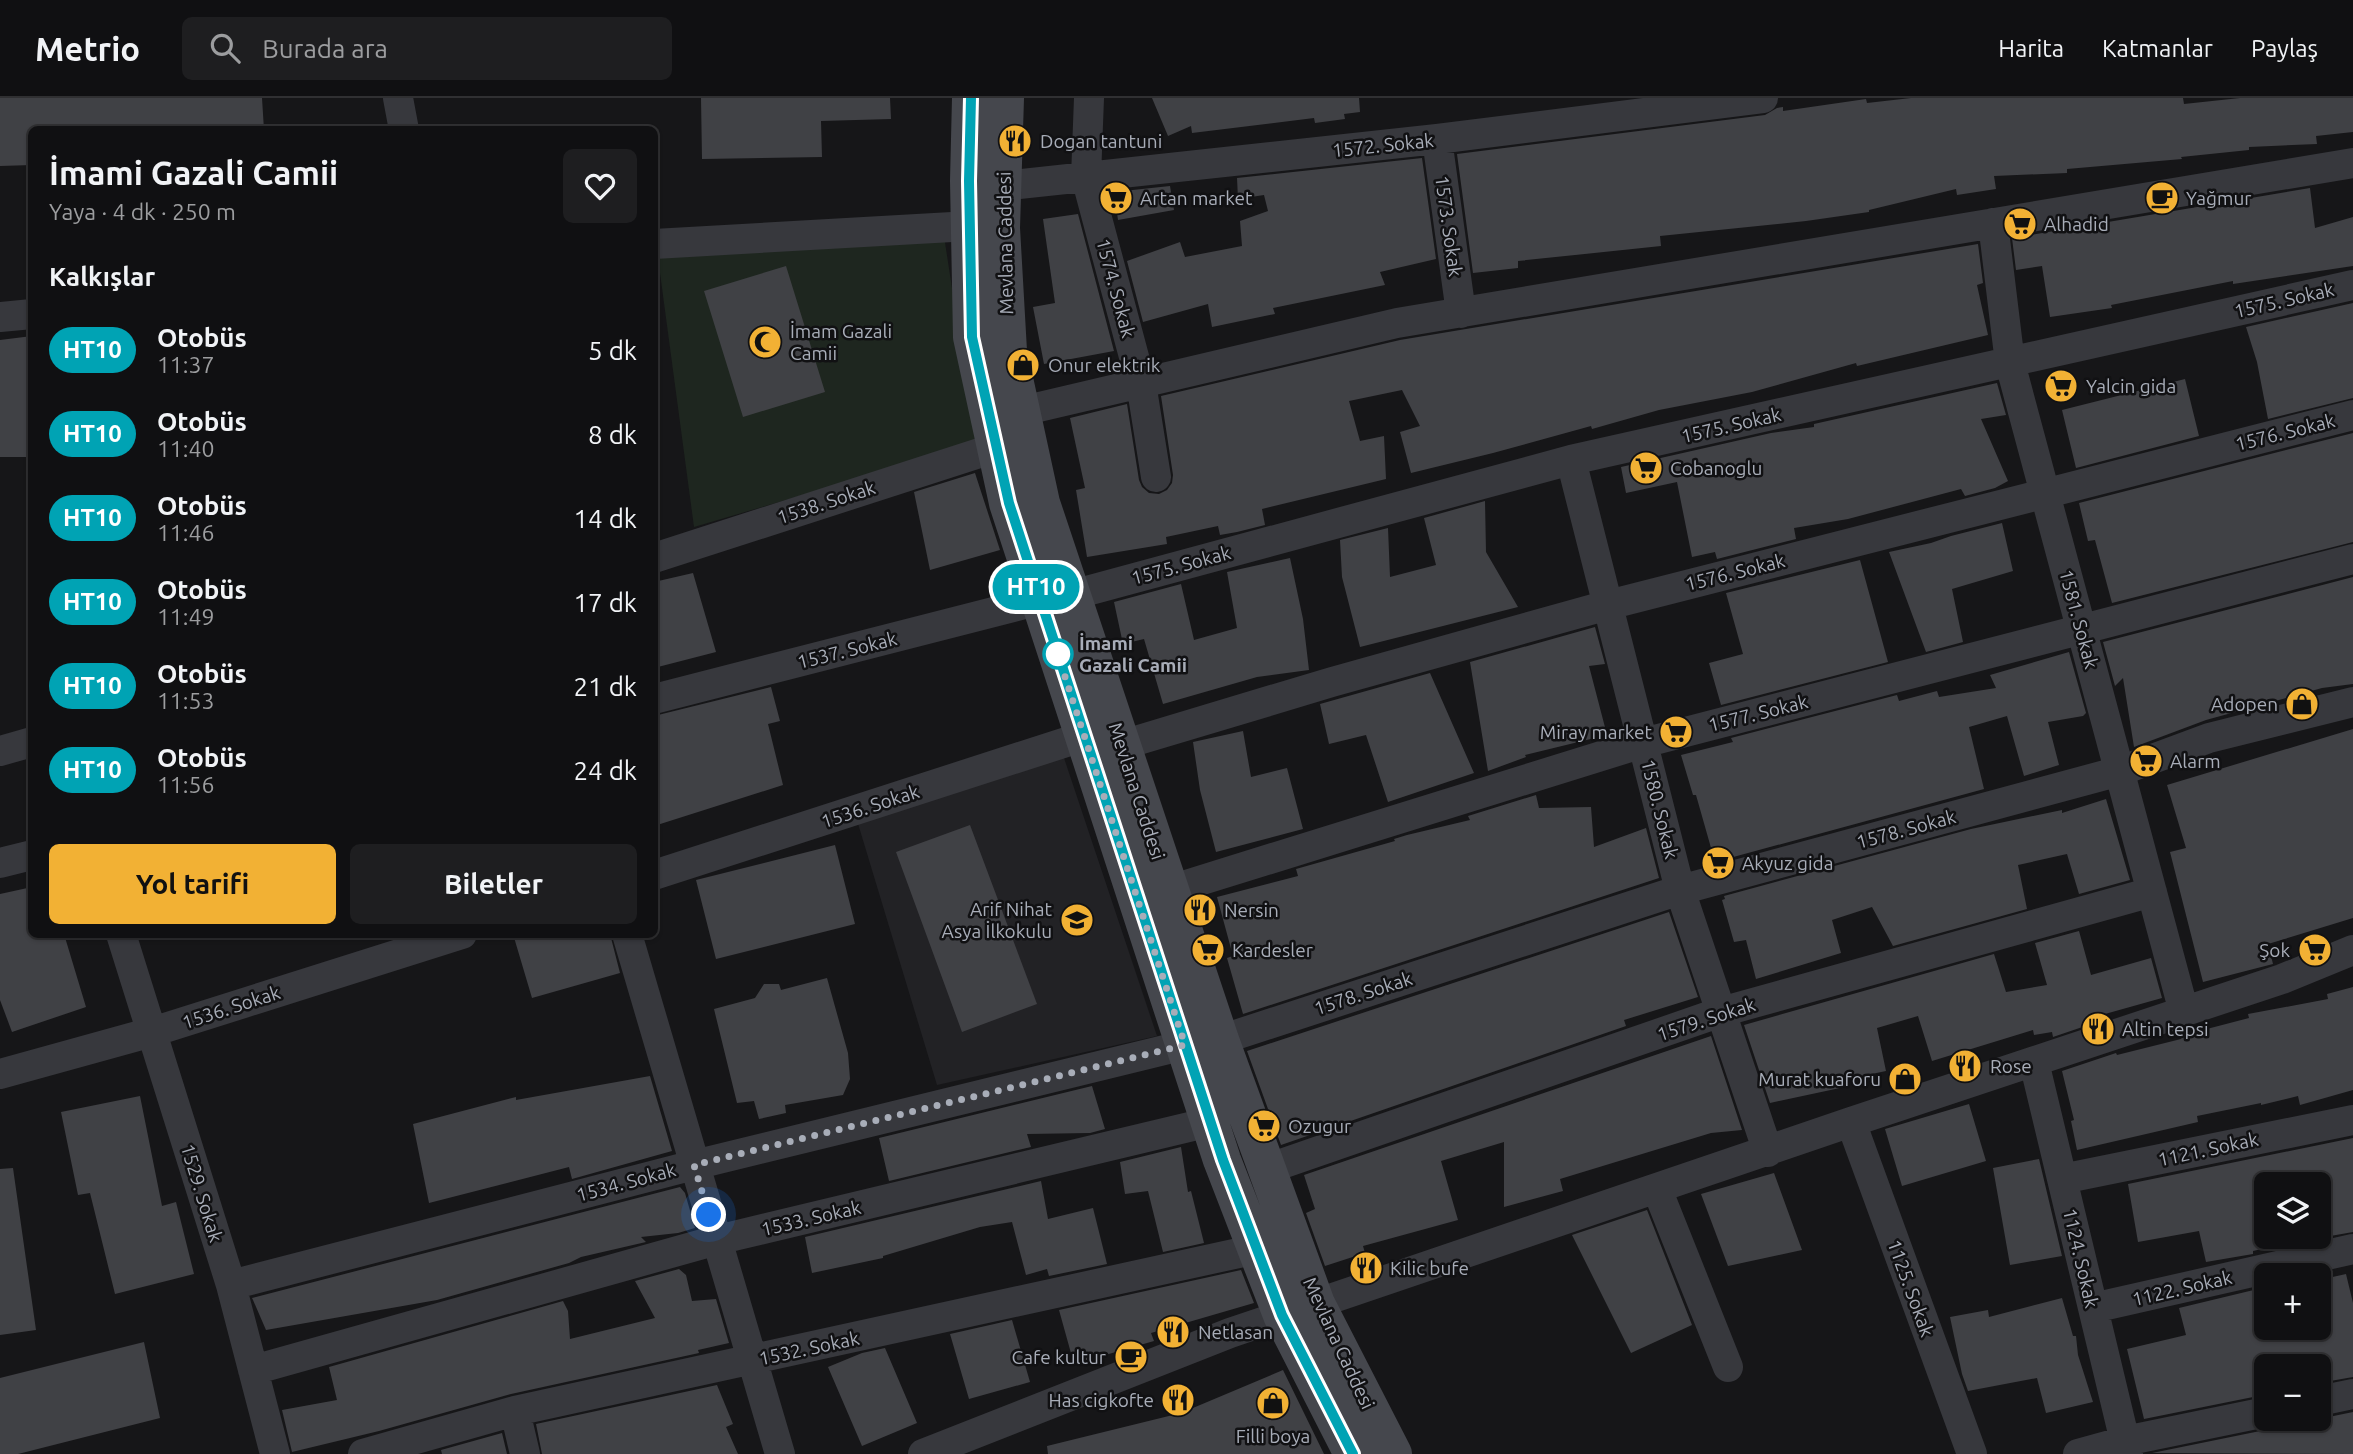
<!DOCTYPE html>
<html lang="tr">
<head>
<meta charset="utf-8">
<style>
  body { margin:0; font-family:Ubuntu,sans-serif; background:#1e1e20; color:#f1f3f6; height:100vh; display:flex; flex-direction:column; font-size:26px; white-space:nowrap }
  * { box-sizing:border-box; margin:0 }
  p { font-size:23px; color:#9c9d9f }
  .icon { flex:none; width:38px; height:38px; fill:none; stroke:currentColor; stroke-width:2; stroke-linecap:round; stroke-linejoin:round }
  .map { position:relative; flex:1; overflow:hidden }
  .side { position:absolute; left:28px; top:28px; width:630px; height:812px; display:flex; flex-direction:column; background:#101012; border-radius:10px; box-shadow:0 2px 5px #0004,0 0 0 2px #303032 }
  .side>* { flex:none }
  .badge { padding:0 14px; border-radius:23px; font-size:24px; line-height:46px }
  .fabs { position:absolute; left:2254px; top:1074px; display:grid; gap:14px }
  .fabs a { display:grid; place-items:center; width:77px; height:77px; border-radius:10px; background:#101012; box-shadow:0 2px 5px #0004,0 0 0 2px #303032; font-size:35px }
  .you { position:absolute; width:35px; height:35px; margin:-18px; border:5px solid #fff; border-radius:50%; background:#1a73e8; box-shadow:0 0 0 10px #1a73e833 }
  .map>.badge { position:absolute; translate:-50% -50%; box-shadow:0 0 0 4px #fff }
  h2 { padding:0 21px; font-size:26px; line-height:63px }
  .round { display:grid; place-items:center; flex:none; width:74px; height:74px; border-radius:10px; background:#1e1e20 }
  .head { display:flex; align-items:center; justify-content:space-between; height:119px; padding:0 21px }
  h1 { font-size:33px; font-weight:600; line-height:52px }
  .primary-button { display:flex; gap:14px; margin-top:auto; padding:14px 21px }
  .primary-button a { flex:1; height:80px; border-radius:10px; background:#f2b134; color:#111; font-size:28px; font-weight:600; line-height:80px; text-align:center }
  .primary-button a+a { background:#1e1e20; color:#f1f3f6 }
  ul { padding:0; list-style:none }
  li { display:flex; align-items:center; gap:21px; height:84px; padding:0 21px }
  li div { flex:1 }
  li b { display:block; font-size:26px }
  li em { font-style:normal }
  li .badge { min-width:77px; font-weight:700; text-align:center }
  header { display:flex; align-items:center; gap:42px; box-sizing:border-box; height:98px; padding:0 35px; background:#101012; border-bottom:2px solid #303032 }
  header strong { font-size:33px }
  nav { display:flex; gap:38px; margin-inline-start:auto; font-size:24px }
  .search { width:490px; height:63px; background:#1e1e20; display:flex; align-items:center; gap:18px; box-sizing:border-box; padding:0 24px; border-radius:10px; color:#9c9d9f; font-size:26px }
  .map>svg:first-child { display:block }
</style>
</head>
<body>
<header>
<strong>Metrio</strong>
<div class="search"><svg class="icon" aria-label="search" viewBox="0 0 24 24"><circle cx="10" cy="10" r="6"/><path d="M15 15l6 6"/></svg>Burada ara</div>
<nav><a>Harita</a><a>Katmanlar</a><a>Paylaş</a></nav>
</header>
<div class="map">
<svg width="2353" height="1356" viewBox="0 0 2353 1356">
  <rect width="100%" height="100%" fill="#161618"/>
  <path fill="#222225" d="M1062,654L1157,938L937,987L856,719Z"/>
  <path fill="#1e261f" d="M944,138L976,346L694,429L658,160Z"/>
  <path fill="#404145" d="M0,0H262L264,32H32V67L0,68Z
    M701,0H890L891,21L821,23L822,59L702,61Z
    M1152,0H1359L1360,14L1344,16L1345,21L1315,25L1314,20L1192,35L1191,28L1168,38Z
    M1911,0H2183L2184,6L2240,0H2353V34L2316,38L2317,46L2249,49V52L2181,59L2182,61L2067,71V75L1994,78L1996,91L1957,97L1956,91L1869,112V114L1806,123L1660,138L1661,148L1518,163V170L1473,175L1457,56L1765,17L1777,10L1783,9V13L1866,1L1867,5Z
    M1422,60L1436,161L1380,174L1385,187L1273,210L1275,216L1212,229L1208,206L1143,224L1127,163L1180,144L1185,159L1242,148L1240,123L1268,113L1264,97L1238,101L1237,80Z
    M1170,88L1174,112L1118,122L1114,94Z
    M2310,90L2315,130L2353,119V168L2233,186V183L2111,207L2112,210L2050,219L2042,168L2016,172L2012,140Z
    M1078,116L1114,253L1044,266L1033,209L1055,205L1043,121Z
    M1978,146L1983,185L1977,187L1988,237L1857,268L1856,265L1752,294L1659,312L1592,331L1591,328L1493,355L1411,375L1400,334L1420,328L1402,292L1349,303L1360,343L1384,338L1386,381L1262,411L1265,427L1237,434L1220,437L1218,428L1166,439L1167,446L1087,459L1076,392L1085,390L1070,320L1127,306L1139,382L1142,389L1149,395L1159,396L1167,392L1172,385L1173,377L1161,298L1400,242Z
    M786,168L825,294L743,319L704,193Z
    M2353,205V300L2268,321L2257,264L2246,229Z
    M32,238V359H0V242Z
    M2185,281L2199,338L2076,370L2062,312Z
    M1997,285L2006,317L1981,321L2008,383L1995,390L1965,398L1961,391L1848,421L1794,430L1796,441L1717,461L1715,454L1692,459L1677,384L1626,395L1621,369L1771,335L1814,329V326Z
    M2353,335V444L2112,505L2095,442L2088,443L2079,405Z
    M975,375L1000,452L930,472L914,394Z
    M1485,403L1486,454L1518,509L1360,549L1342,479L1340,442L1388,430L1390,479L1436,467L1424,420Z
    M2002,425L2013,473L1952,491L1963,544L1926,554L1889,454L1931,445L1951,438Z
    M1290,460L1303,521L1309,572L1257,579L1163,606L1144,541L1123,546L1114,504L1181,486L1194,542L1237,530L1227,474Z
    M1860,462L1888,564L1721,607L1709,565L1743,556L1726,495Z
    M693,475L716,554L654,570V484Z
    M2353,479V586L2322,590L2206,622L2134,649L2123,580L2115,588L2103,544Z
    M1595,529L1605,566L1589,568L1607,637L1525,657L1526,659L1488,673L1470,564Z
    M2069,554L2086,615L2083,618L2048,624L2059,667L2024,678L2007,618L1969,629L1984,691L1715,764L1696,697H1693L1681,657L1733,644L1731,640L1897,597L1899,603L1937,593L1939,599L1996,590L1990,577Z
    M1430,575L1474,675L1388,704L1366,637L1329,646L1320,606Z
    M771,589L780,623L768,626L783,687L654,728V618Z
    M2353,631V820L2268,846L2273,866L2203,884L2170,754L2186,750L2167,687Z
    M1243,633L1251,679L1287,670L1303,731L1216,754L1200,692L1193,644Z
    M1536,697L1539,710L1591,709L1594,749L1646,730L1659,780L1243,916L1227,860L1233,858L1217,799L1298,778L1296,771L1395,743L1394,741L1407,737L1470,722L1468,718Z
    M2106,701L2130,782L2079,796L2067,756L2018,767L2027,811L1893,848L1872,809L1832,822L1841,855L1756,881L1746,842L1734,844L1722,802L1725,801L1724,798L1971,731L2062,712V715Z
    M970,727L1037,906L962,934L896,754Z
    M835,747L855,826L716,861L696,782Z
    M32,789V836H64L86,909L12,934L0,902V796Z
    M1669,814L1698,899L1624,922L1626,928L1281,1047L1247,953Z
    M2079,833L2091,877L2151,860L2162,900L2105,916L2106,921L2053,939L2052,934L2034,937L2033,932L1932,963L1918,918L1877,930L1886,973L1838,983L1840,990L1770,1005L1744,927L1994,856L2006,894L2047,887L2035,845Z
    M513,836H610L620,875L532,900Z
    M827,880L848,955L850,981L843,997L785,1007L786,1015L759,1021L754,1003L737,1005L714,911L755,900L764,886H779L781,892Z
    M2353,889V992L2300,1007L2298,998L2261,1007V1005L2197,1018L2198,1024L2077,1052L2071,1023L2074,1022L2062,973L2116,955L2117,957L2181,941L2180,938L2249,920L2248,916L2328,901L2327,896Z
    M1711,938L1742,1032L1711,1035L1560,1081L1563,1093L1504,1109V1044L1441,1063L1458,1122L1363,1148L1365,1155L1325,1168L1306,1115L1315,1111L1304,1077Z
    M650,978L672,1053L572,1081L569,1069L429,1105L413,1026L516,999V1002Z
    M1092,988L1105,1031L1090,1035L1027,1036L1031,1049L889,1083L879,1040Z
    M140,998L162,1108L176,1104L194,1176L115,1196L90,1095L78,1097L61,1014Z
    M1969,1006L1986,1063L1902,1088L1885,1031Z
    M2353,1040V1134L2319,1140V1087H2266V1150L2253,1153V1156L2206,1164L2199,1133L2138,1144L2128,1086Z
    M1181,1049L1188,1094L1191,1093L1204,1145L1163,1154L1148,1093L1125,1096L1120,1064Z
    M2039,1061L2062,1158L2010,1167L1993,1070Z
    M13,1070L36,1232L0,1237V1071Z
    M1774,1075L1802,1152L1728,1168L1701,1096Z
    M1041,1083L1048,1121L1093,1110L1107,1166L1049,1178L1047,1171L1026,1177L1012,1124L980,1129L883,1158V1160L812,1175L805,1139Z
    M680,1089L685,1095L695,1130L678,1135L641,1139L646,1144L581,1159L569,1165L437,1202L266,1232L253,1202L252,1200Z
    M1647,1112L1692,1227L1631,1255L1572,1137Z
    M679,1171L686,1177L692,1203L716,1201L729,1245L698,1252L699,1255L511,1296L379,1333L292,1354L282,1312L337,1302L329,1269L563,1203L568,1213L570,1241L655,1220L635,1183Z
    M1241,1172L1254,1205L1151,1235L1154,1243L1074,1266L1059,1212Z
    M2346,1176L2353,1205V1279L2319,1285V1269H2260L2263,1297L2144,1321L2127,1251L2186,1237L2179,1210L2262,1190L2266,1207V1230H2272L2276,1244L2319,1236V1182Z
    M2062,1200L2073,1238H2076L2078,1257L2093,1304L2046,1315L2037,1280L1968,1293L1962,1276L1950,1219L1988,1212L1989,1219Z
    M1012,1222L1030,1284L969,1301L950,1236Z
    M144,1244L160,1320L18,1356H0V1280Z
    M885,1250L917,1325L862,1348L828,1269L862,1255Z
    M1283,1272L1324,1356H1048L1047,1348L1181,1315Z
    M717,1287L733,1326L726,1329L738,1356H542L536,1326Z
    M2353,1314V1356L2152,1355L2270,1331L2279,1325L2296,1321H2319Z
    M502,1335L507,1356H442L441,1352Z"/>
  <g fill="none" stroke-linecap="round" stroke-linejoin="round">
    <path stroke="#37383d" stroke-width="30" d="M398,0L404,32
      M1089,0L1086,79L1141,285L1156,379
      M1437,41L1461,215
      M1002,88L1437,41L1763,0
      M1993,125L2010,265L2184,914
      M654,146L970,128
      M0,219L32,216
      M1022,313L1397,225L2353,65
      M1571,362L1680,792L1768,1054
      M654,460L998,349
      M1072,497L1571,362L2353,187
      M654,601L1040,502
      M1122,647L1332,584L1608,507L2353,317
      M0,653L32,644
      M0,765L32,757
      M654,777L1085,638
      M1170,792L1643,645L2353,461
      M121,836L231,1187L275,1356
      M627,836L780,1356
      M1220,942L1680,792L2120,673L2209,640L2353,604
      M2034,964L2128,1356
      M0,976L152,934L462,836
      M1851,1024L1972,1356
      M1267,1071L1721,914L2152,794
      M2062,1081L2353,1022
      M1657,1091L1728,1269
      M231,1187L694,1067L1185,947
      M2093,1210L2353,1151
      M253,1272L717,1142L1210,1024
      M2319,1303L2353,1296
      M515,1313L525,1356
      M363,1356L515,1313L1257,1151
      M923,1356L1230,1235L1851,1024L2282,881L2353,852
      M2078,1356L2125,1343L2266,1314"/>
    <path stroke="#45474d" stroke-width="38" d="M971,0L969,83L972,239L1008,405L1222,1062L1282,1217L1353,1356
      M1005,0L1001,130L1008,253L1041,405L1220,942L1316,1206L1393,1356"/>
  </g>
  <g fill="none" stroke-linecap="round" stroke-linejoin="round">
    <defs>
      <path id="line" d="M971,0L969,83L972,239L1009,405L1223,1062L1282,1217L1353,1356"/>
    </defs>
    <use href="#line" stroke="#fff" stroke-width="16"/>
    <use href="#line" stroke="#00a3b4" stroke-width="10"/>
    <path stroke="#a8adb8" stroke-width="7" stroke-dasharray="0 12.6" d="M709,1117L694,1067L1185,947L1055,548L1058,556"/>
  </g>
  <defs>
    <symbol id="restaurant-disc" viewBox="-11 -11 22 22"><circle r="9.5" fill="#f2b134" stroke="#111113"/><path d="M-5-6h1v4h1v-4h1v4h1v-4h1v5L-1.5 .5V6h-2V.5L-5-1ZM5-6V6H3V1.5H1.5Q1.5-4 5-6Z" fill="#111"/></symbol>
    <symbol id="supermarket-disc" viewBox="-11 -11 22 22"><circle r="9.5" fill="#f2b134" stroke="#111113"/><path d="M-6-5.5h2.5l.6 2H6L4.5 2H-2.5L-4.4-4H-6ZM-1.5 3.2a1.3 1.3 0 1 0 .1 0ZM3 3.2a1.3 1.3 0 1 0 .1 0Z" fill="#111"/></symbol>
    <symbol id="cafe-disc" viewBox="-11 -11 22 22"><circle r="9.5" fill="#f2b134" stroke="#111113"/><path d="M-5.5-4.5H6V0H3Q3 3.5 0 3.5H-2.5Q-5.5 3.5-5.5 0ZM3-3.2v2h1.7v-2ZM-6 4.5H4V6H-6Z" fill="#111"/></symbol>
    <symbol id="mosque-disc" viewBox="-11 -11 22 22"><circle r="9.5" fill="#f2b134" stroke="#111113"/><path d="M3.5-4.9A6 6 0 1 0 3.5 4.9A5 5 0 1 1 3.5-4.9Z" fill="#111"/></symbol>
    <symbol id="shop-disc" viewBox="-11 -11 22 22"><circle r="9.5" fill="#f2b134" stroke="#111113"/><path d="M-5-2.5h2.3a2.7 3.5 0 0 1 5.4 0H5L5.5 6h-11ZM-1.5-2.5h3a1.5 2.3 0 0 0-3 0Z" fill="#111"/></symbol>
    <symbol id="school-disc" viewBox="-11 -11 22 22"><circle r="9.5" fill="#f2b134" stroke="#111113"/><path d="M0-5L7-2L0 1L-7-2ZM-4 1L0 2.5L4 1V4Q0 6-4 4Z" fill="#111"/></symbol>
  </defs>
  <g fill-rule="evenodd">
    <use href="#restaurant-disc" x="996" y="24" width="38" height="38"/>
    <use href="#supermarket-disc" x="1097" y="81" width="38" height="38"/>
    <use href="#cafe-disc" x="2143" y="81" width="38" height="38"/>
    <use href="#supermarket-disc" x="2001" y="107" width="38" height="38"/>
    <use href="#mosque-disc" x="746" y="225" width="38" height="38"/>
    <use href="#shop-disc" x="1004" y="248" width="38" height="38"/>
    <use href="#supermarket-disc" x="2042" y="269" width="38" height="38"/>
    <use href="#supermarket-disc" x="1627" y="351" width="38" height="38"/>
    <use href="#shop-disc" x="2283" y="587" width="38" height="38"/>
    <use href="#supermarket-disc" x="1657" y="615" width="38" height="38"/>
    <use href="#supermarket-disc" x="2127" y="644" width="38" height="38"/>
    <use href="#supermarket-disc" x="1699" y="746" width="38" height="38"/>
    <use href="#restaurant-disc" x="1181" y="793" width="38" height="38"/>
    <use href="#school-disc" x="1058" y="803" width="38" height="38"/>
    <use href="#supermarket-disc" x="1189" y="833" width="38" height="38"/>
    <use href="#supermarket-disc" x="2296" y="833" width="38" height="38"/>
    <use href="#restaurant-disc" x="2079" y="912" width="38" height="38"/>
    <use href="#restaurant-disc" x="1946" y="949" width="38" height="38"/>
    <use href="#shop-disc" x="1886" y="962" width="38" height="38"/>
    <use href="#supermarket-disc" x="1245" y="1009" width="38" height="38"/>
    <use href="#restaurant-disc" x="1347" y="1151" width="38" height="38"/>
    <use href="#restaurant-disc" x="1154" y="1215" width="38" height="38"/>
    <use href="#cafe-disc" x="1112" y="1240" width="38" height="38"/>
    <use href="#restaurant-disc" x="1159" y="1283" width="38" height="38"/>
    <use href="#shop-disc" x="1254" y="1286" width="38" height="38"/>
  </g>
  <circle fill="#fff" stroke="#00a3b4" stroke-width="3.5" cx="1058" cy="556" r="14"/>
  <g text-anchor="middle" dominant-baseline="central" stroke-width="5" stroke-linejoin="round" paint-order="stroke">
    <g font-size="19" fill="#a8adb8" stroke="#111113" text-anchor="start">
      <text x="1040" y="43">Dogan tantuni</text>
      <text x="1140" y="100">Artan market</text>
      <text x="2186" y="100">Yağmur</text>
      <text x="2044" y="126">Alhadid</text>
      <text x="790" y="233">İmam Gazali<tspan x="790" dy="22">Camii</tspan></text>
      <text x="1048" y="267">Onur elektrik</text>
      <text x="2086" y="288">Yalcin gida</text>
      <text x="1670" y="370">Cobanoglu</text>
      <text x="2278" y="606" text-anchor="end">Adopen</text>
      <text x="1652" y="634" text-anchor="end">Miray market</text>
      <text x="2170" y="663">Alarm</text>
      <text x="1742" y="765">Akyuz gida</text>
      <text x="1052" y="811" text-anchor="end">Arif Nihat<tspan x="1052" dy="22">Asya İlkokulu</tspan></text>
      <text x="1224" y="812">Nersin</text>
      <text x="1232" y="852">Kardesler</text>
      <text x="2290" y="852" text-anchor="end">Şok</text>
      <text x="2122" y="931">Altin tepsi</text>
      <text x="1990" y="968">Rose</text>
      <text x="1881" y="981" text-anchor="end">Murat kuaforu</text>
      <text x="1288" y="1028">Ozugur</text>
      <text x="1390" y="1170">Kilic bufe</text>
      <text x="1198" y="1234">Netlasan</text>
      <text x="1106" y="1259" text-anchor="end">Cafe kultur</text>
      <text x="1154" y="1302" text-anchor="end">Has cigkofte</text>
      <text x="1273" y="1338" text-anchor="middle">Filli boya</text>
    </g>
    <g font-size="19" fill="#a8adb8" stroke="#111113">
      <text transform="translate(1383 47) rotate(-6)">1572. Sokak</text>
      <text transform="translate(1449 128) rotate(82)">1573. Sokak</text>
      <text transform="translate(1005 145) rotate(-91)">Mevlana Caddesi</text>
      <text transform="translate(1116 190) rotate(75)">1574. Sokak</text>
      <text transform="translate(2284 202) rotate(-13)">1575. Sokak</text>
      <text transform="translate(1731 327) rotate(-13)">1575. Sokak</text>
      <text transform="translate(2285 334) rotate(-14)">1576. Sokak</text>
      <text transform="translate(826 404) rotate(-18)">1538. Sokak</text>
      <text transform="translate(1181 467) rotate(-15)">1575. Sokak</text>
      <text transform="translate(1735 474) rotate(-14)">1576. Sokak</text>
      <text transform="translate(2079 521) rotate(75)">1581. Sokak</text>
      <text transform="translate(847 552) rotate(-14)">1537. Sokak</text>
      <text transform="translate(1758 615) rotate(-14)">1577. Sokak</text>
      <text transform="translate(1137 693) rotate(72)">Mevlana Caddesi</text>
      <text transform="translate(870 708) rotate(-18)">1536. Sokak</text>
      <text transform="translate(1660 711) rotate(76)">1580. Sokak</text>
      <text transform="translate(1906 731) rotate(-15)">1578. Sokak</text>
      <text transform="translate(1363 895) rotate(-18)">1578. Sokak</text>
      <text transform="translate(231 909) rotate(-18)">1536. Sokak</text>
      <text transform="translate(1706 921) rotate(-18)">1579. Sokak</text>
      <text transform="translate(2208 1051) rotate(-12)">1121. Sokak</text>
      <text transform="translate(626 1084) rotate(-15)">1534. Sokak</text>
      <text transform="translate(202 1095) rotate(73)">1529. Sokak</text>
      <text transform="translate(811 1120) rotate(-13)">1533. Sokak</text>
      <text transform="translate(2081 1160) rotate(77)">1124. Sokak</text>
      <text transform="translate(1911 1190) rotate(70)">1125. Sokak</text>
      <text transform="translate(2182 1190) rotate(-13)">1122. Sokak</text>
      <text transform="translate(1339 1245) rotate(65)">Mevlana Caddesi</text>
      <text transform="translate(809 1250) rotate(-12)">1532. Sokak</text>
    </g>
    <g font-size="19" font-weight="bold" fill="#a8adb8" stroke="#111113" text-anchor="start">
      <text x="1079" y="545">İmami<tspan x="1079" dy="22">Gazali Camii</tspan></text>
    </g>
  </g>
</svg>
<div class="fabs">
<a><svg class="icon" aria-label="layers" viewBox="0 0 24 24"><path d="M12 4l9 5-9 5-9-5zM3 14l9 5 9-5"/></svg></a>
<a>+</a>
<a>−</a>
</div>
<div class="you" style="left:709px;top:1117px"></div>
<b class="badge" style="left:1036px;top:489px;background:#00a3b4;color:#fff">HT10</b>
<section class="side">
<div class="head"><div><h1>İmami Gazali Camii</h1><p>Yaya · 4 dk · 250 m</p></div><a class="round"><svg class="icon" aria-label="heart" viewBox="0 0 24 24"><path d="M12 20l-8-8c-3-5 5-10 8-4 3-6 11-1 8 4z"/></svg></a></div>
<h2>Kalkışlar</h2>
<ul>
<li><span class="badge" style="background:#00a3b4;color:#fff">HT10</span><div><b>Otobüs</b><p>11:37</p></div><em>5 dk</em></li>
<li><span class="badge" style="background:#00a3b4;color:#fff">HT10</span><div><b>Otobüs</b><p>11:40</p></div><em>8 dk</em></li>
<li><span class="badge" style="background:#00a3b4;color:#fff">HT10</span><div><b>Otobüs</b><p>11:46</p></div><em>14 dk</em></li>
<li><span class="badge" style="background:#00a3b4;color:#fff">HT10</span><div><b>Otobüs</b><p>11:49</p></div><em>17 dk</em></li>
<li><span class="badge" style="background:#00a3b4;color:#fff">HT10</span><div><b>Otobüs</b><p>11:53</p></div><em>21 dk</em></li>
<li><span class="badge" style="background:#00a3b4;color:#fff">HT10</span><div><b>Otobüs</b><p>11:56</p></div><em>24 dk</em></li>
</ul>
<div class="primary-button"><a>Yol tarifi</a><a>Biletler</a></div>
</section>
</div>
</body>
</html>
